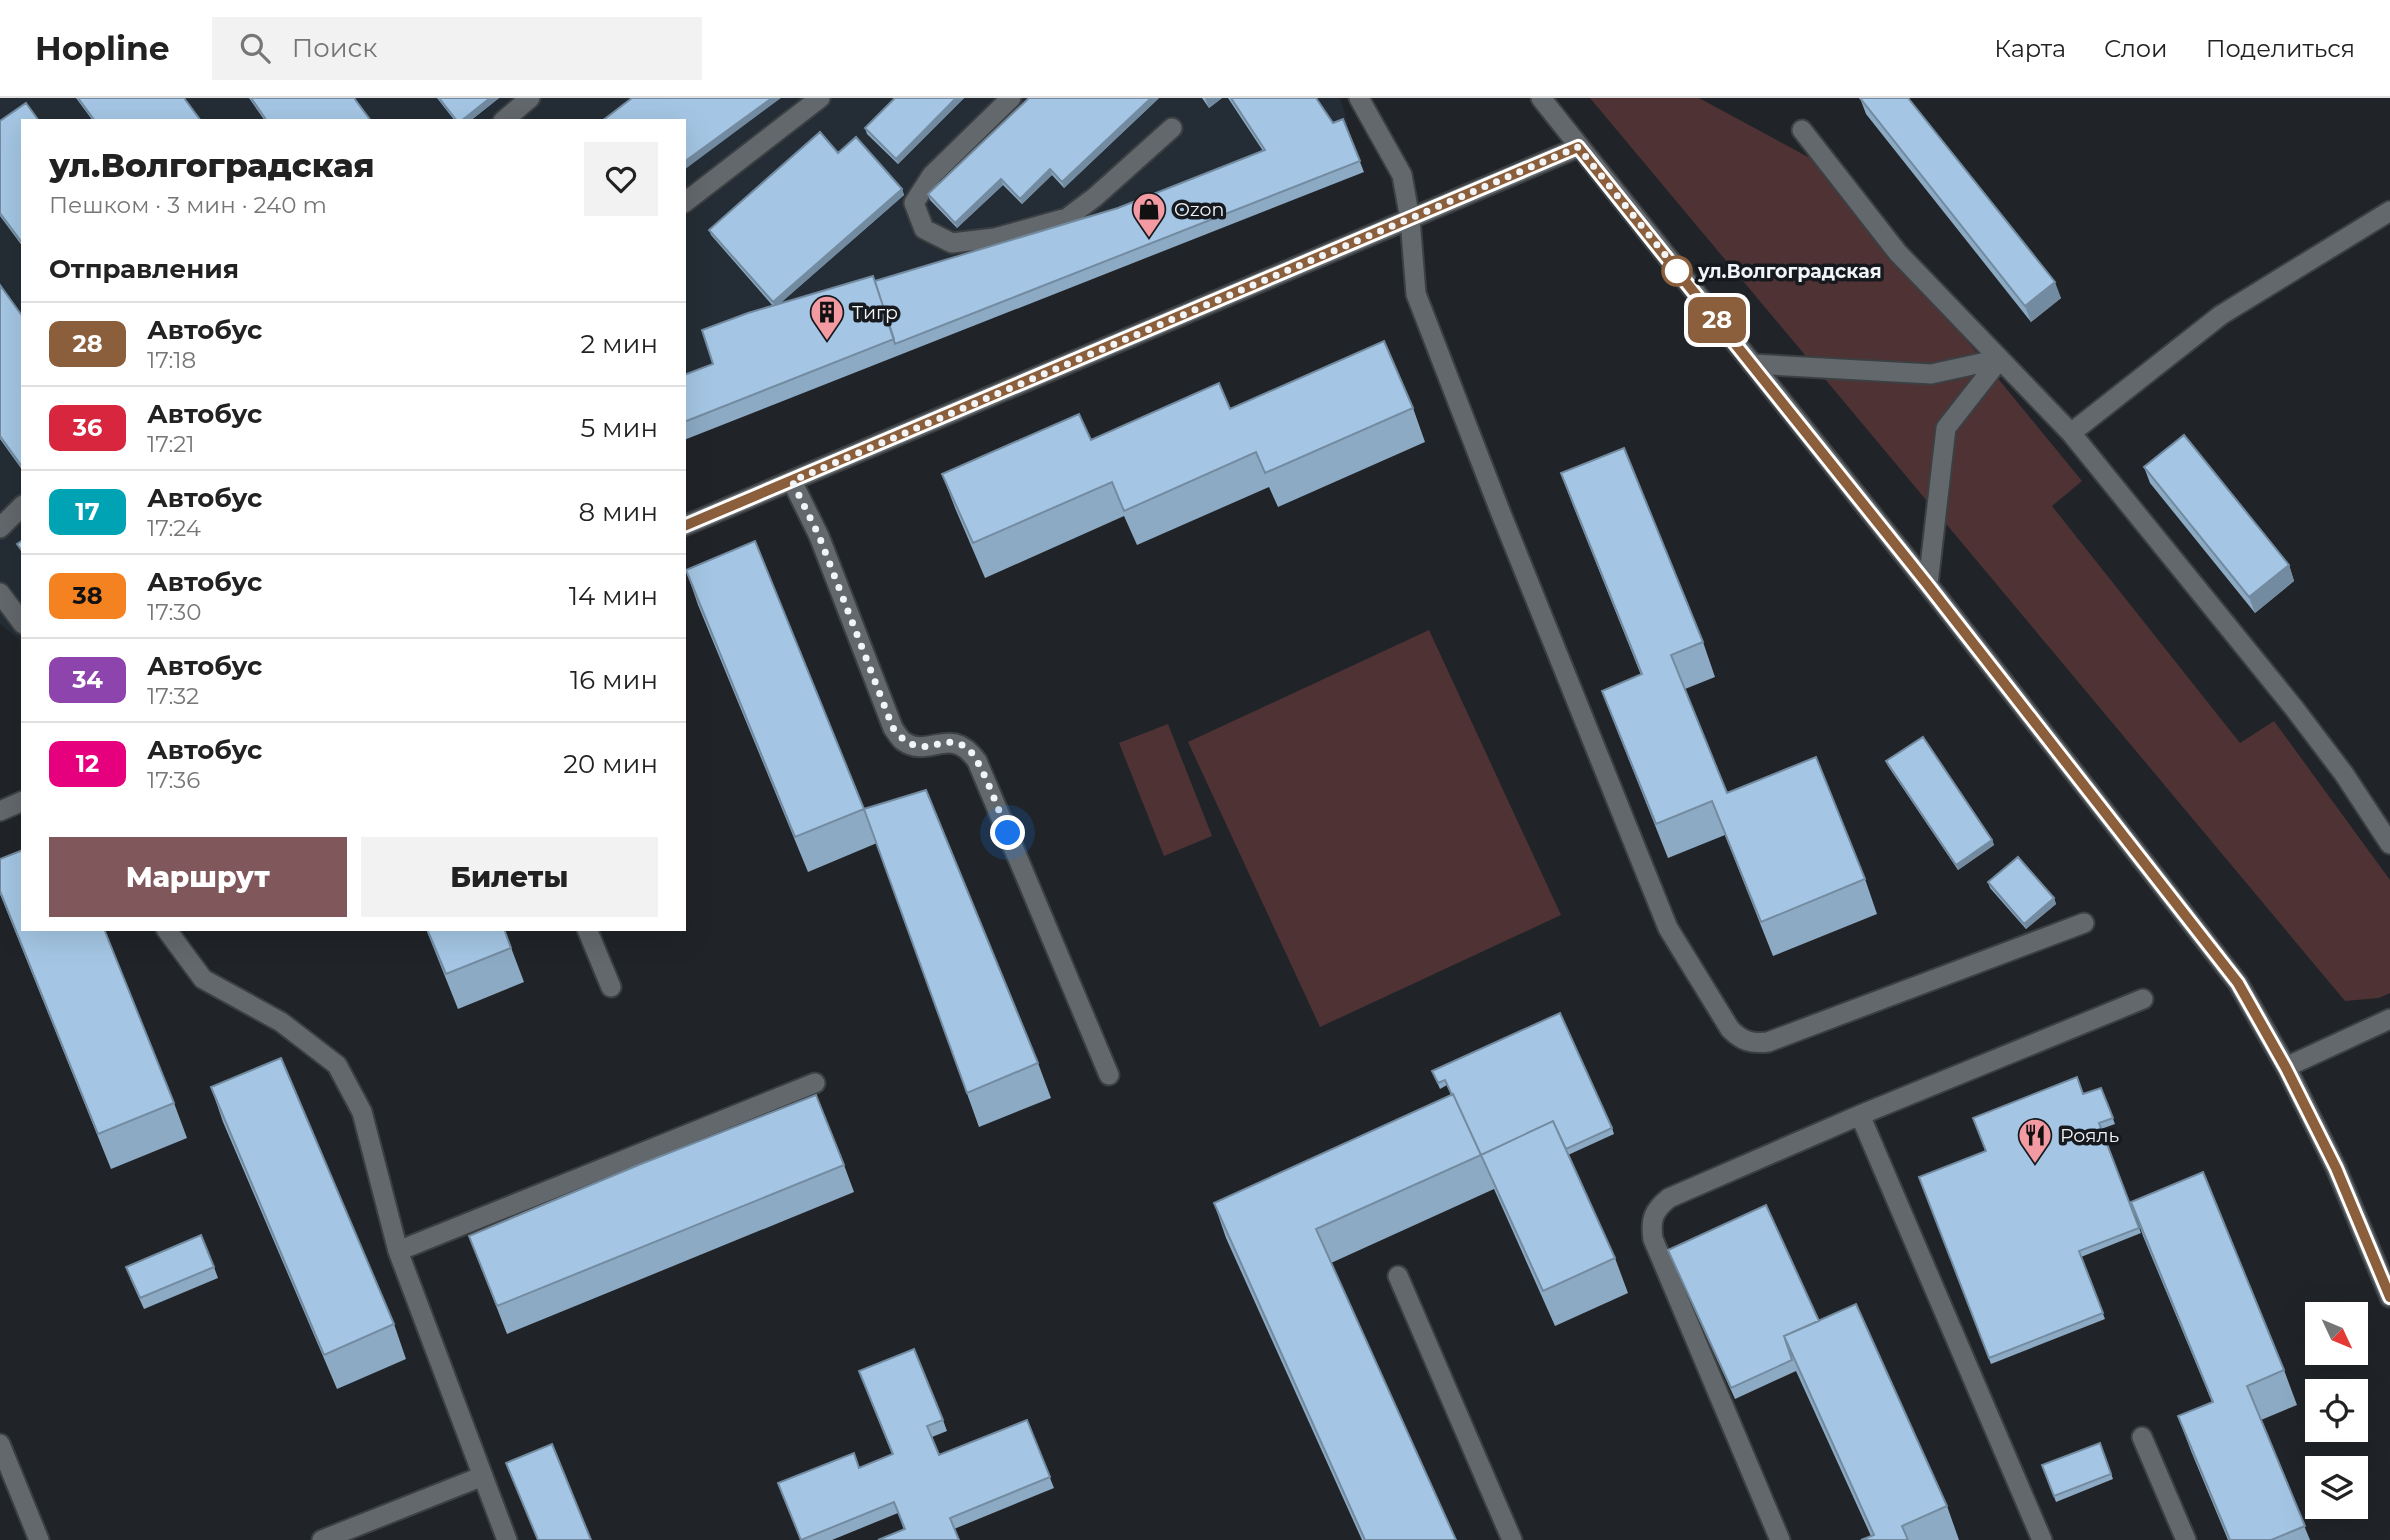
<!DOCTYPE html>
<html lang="ru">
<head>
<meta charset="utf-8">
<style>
  body { margin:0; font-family:Montserrat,sans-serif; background:#f2f2f2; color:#222; height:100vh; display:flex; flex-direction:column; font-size:26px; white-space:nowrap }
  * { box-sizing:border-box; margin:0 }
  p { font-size:23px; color:#767676 }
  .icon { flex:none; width:38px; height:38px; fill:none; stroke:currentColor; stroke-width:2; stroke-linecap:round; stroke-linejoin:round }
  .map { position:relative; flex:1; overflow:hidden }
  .sheet { position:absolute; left:21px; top:21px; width:665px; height:812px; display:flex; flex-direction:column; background:#fff; border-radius:0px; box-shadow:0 7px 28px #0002 }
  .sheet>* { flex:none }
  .badge { padding:0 14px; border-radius:10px; font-size:24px; line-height:46px }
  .needle { width:46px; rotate:134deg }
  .fabs { position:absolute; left:2305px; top:1204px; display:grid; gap:14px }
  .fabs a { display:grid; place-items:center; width:63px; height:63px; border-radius:0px; background:#fff; box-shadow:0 7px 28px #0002; font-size:35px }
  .you { position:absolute; width:35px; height:35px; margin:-18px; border:5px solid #fff; border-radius:50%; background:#1a73e8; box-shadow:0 0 0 10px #1a73e833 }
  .map>.badge { position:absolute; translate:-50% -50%; box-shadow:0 0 0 4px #fff }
  h2 { padding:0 28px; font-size:26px; line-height:63px }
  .round { display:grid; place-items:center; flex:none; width:74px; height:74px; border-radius:0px; background:#f2f2f2 }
  .summary { display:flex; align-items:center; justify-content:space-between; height:119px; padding:0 28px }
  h1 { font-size:33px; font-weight:800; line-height:52px }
  .cta { display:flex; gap:14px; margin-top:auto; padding:14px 28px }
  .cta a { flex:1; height:80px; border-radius:0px; background:#80585c; color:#fff; font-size:28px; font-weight:800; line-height:80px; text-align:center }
  .cta a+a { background:#f2f2f2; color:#222 }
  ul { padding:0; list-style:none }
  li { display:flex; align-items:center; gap:21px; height:84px; padding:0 28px; border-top:2px solid #e0e0e0 }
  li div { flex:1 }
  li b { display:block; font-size:26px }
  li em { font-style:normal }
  li .badge { min-width:77px; font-weight:700; text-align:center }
  header { display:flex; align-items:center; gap:42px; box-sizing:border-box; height:98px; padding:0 35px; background:#fff; border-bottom:2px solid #e0e0e0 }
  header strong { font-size:33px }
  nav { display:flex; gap:38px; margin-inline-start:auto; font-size:24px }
  .search { width:490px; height:63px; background:#f2f2f2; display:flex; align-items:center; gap:18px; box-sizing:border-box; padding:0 24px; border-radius:0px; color:#767676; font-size:26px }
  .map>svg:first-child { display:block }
</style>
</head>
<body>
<header>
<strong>Hopline</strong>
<div class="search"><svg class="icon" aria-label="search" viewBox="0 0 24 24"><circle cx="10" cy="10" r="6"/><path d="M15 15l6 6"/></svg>Поиск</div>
<nav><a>Карта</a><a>Слои</a><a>Поделиться</a></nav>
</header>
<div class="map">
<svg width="2390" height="1442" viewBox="0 0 2390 1442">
  <rect width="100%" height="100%" fill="#202428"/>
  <path fill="#242d35" d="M0,0H1340L1348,26L684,294V23H23V545L0,526Z"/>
  <path fill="#4e3234" d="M1590,0H1699L1823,67L2082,383L2052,408L2240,645L2274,623L2390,782V895L2379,900L2345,903Z
    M1429,532L1561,817L1320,929L1188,644Z
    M1168,626L1212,738L1164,758L1119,645Z"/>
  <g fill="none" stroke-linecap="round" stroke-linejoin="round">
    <defs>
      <path id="service" d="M1011,0L932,77L914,105L924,131L952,145L995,140L1067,120L1095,99L1172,30
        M1359,0L1402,77L1410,121L1416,196L1500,413L1668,830L1730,931C1742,943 1751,946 1768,944L2084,825
        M503,23L530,0
        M1802,32L1898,155L2071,335
        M684,105L820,0
        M2390,113L2221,217L2071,335L2294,610L2344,676L2390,746
        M1752,266L1931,276L2000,261L1946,330L1928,486
        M792,383L819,438L893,630C896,634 899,640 903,643C929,662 950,625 977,663L1109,977
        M0,430L23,407
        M0,495L23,526
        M166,831L203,881L281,924L337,967L362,1014L398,1153L507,1442
        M587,831L611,889
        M2286,969L2390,921
        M1860,1017L2042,1442
        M398,1153L815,985
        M1398,1178L1512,1442
        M2142,1339L2186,1442
        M0,1346L39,1442
        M322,1442L483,1378
        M1780,1442L1653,1141C1650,1121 1654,1112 1669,1100L1860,1017L2143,901"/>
      <path id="minor" d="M684,428L1579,49
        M0,713L23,703"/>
      <path id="tertiary" d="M1541,0L1939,501L2238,885L2286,969L2336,1070L2390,1199"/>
    </defs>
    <use href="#service" stroke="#3c4043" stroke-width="23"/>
    <use href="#minor" stroke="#3c4043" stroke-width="23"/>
    <use href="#tertiary" stroke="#3c4043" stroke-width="23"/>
    <use href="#service" stroke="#63686c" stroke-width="19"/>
    <use href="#minor" stroke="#63686c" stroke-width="19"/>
    <use href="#tertiary" stroke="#63686c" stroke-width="19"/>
  </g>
  <path fill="#8daac4" d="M76,0H184L201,23H93Z
    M249,0H354L371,23H265Z
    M437,0H499L470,23H455Z
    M895,0H964L898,66L867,36L865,30Z
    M1159,0L1064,90L1052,77L1022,106L1003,87L957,130L930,102L928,96Z
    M1202,0H1222L1209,10Z
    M1228,0H1316L1333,25L1343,21L1364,74L684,342V277L713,266L773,208L711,137L709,132L838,55L902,91L904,97L778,207L875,183L1118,110L1263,53Z
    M1860,0L2061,200L2031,224L1866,16Z
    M0,23H23V149L0,118Z
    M0,187L23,219V373L0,341Z
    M1413,310L1425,344L1278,409L1269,389L1137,447L1124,418L985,480L955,410L942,376L1230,311Z
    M2144,369L2289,467L2294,483L2255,515L2150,385Z
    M1561,375L1703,544L1715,579L1685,591L1727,695L1865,781L1877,816L1773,858L1725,737L1668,760L1615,627L1602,593L1641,577L1574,410Z
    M686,472L864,711L1038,965L1051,1000L979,1029L877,745L808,774L698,507Z
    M1886,663L1992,742L1994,747L1958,772L1888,668Z
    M1988,784L2054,800L2056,806L2026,831L1990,790Z
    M0,793L174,1005L187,1040L111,1071L0,796Z
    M426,831H504L524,884L458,911Z
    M1432,973L1612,1030L1614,1036L1568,1057L1615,1160L1628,1195L1555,1228L1494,1091L1331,1165L1456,1442H1362L1226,1140L1214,1105L1451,997L1447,987L1440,991Z
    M211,989L394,1226L406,1261L337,1291L223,1024Z
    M2101,990L2115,1026L2101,1031L2141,1135L2081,1159L2105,1221L1991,1266L1921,1085L1986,1053L2083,996Z
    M844,1067L854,1094L507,1236L469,1138Z
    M2131,1104L2284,1272L2297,1307L2261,1322L2310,1442H2228L2191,1353L2178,1318L2212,1304L2143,1138Z
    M1668,1152L1819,1223L1947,1408L1959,1442H1861L1871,1438L1796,1273L1735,1301Z
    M214,1169L218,1180L144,1211L130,1180Z
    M859,1273L943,1322L947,1333L932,1339L939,1357L1027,1322L1054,1390L954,1431L904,1432L898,1415L832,1442H801L859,1370L892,1356Z
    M2100,1345L2113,1381L2056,1404L2042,1367Z"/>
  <path fill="#738ba0" d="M490,0H499L470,23H461Z
    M772,0H781L684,72V64Z
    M956,0H964L898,66L896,61Z
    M1151,0H1159L1064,90L1062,84Z
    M1205,0H1222L1209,10Z
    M1050,71L1052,77L1022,106L1020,101Z
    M1001,81L1003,87L957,130L955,125Z
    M902,91L904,97L775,210L773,204Z
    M2055,184L2061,200L2031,224L2025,208Z
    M2289,467L2294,483L2255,515L2249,499Z
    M1992,742L1994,747L1958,772L1956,767Z
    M2054,800L2056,806L2026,831L2024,826Z"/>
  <path fill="#a4c6e4" stroke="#738ba0" stroke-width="2" d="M78,0H184L201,23H95Z
    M251,0H354L371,23H267Z
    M439,0H490L461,23H457Z
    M632,0H772L684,64V23H602Z
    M895,0H956L896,61L865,30Z
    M1029,0H1151L1062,84L1050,71L1020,101L1001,81L955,125L928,96Z
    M1231,0H1316L1333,25L1343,21L1360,63L895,246L875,183L1118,110L1265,52Z
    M1860,0H1908L2055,184L2025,208Z
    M26,5L39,23H23V146L0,115V23Z
    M820,34L838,55L856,39L902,91L773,204L709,132Z
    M873,178L894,241L684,324V277L713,266L702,232L748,215Z
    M0,187L23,219V370L0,338Z
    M1384,243L1413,310L1265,375L1256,354L1124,413L1112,384L973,445L942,376L1079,316L1091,342L1219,285L1230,311Z
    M2184,337L2289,467L2249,499L2144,369Z
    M1624,350L1703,544L1671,557L1727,695L1816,659L1865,781L1761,824L1712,703L1656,726L1602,593L1642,576L1561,375Z
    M23,442V454L17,446Z
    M755,443L864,711L795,739L686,472Z
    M1923,639L1992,742L1956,767L1886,663Z
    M926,692L1038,965L967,995L864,711Z
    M23,752V831H104L174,1005L98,1036L0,793V761Z
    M2018,759L2054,800L2024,826L1988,784Z
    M427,831H504L511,850L446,876Z
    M1560,915L1612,1030L1566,1051L1553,1023L1481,1057L1453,996L1452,997L1445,982L1438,985L1432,973Z
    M281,960L394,1226L324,1257L211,989Z
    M2077,979L2083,996L2101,990L2113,1020L2099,1025L2139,1130L2079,1153L2103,1215L1989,1260L1919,1079L1986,1053L1973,1020Z
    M1453,996L1481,1057L1316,1131L1456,1442H1365L1214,1105Z
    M816,997L844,1067L497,1208L469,1138L641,1066Z
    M1553,1023L1615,1160L1543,1193L1481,1057Z
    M2203,1074L2284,1272L2247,1288L2305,1428L2271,1442H2230L2178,1318L2213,1304L2131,1104Z
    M1766,1107L1819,1223L1784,1238L1792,1262L1731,1290L1668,1152Z
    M201,1137L214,1169L140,1200L126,1169Z
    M1856,1206L1947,1408L1902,1428L1908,1442H1861L1874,1437L1784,1238Z
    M914,1251L943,1322L927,1328L939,1357L1027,1322L1050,1379L950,1420L959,1442H878L905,1431L894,1404L801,1442L778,1385L854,1355L859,1370L893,1356L859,1273Z
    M2100,1345L2111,1376L2054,1398L2042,1367Z
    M552,1346L591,1442H538L506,1365Z"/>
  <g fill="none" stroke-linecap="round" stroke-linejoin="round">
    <defs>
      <path id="line" d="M684,428L1578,49L1927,486L2238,885L2286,970L2336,1070L2390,1199"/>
    </defs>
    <use href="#line" stroke="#fff" stroke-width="16"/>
    <use href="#line" stroke="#8b5e3c" stroke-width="10"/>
    <path stroke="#f2f5f7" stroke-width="7" stroke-dasharray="0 12.6" d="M1008,735C1000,717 981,660 967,650C941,631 923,669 893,630L819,438L792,383L1578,49L1683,179L1677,173"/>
  </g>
  <defs>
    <symbol id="shop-pin" viewBox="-11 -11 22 30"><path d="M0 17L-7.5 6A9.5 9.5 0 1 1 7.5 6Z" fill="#f49aa3" stroke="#161a1e"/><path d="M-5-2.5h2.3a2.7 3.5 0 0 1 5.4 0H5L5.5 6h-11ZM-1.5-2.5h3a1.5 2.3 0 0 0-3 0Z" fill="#111"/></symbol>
    <symbol id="building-pin" viewBox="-11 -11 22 30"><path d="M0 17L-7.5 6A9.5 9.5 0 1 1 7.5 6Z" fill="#f49aa3" stroke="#161a1e"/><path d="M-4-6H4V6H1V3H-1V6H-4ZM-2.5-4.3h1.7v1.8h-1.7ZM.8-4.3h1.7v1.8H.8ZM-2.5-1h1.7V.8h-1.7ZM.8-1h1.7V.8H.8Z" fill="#111"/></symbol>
    <symbol id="restaurant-pin" viewBox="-11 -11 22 30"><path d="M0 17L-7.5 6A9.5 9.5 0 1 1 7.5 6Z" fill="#f49aa3" stroke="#161a1e"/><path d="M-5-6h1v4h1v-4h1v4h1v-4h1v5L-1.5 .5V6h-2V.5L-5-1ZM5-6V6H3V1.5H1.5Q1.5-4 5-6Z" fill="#111"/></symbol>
  </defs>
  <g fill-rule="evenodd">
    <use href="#shop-pin" x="1130" y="92" width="38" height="52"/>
    <use href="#building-pin" x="808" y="195" width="38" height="52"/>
    <use href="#restaurant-pin" x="2016" y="1018" width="38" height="52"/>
  </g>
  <circle fill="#fff" stroke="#8b5e3c" stroke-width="3.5" cx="1677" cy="173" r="14"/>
  <g text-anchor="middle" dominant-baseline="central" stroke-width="7" stroke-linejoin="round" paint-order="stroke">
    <g font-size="19" fill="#f2f5f7" stroke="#161a1e" text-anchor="start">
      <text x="1174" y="111">Ozon</text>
      <text x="852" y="214">Тигр</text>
      <text x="2060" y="1037">Рояль</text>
    </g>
    <g font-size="19" font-weight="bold" fill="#f2f5f7" stroke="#161a1e" text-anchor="start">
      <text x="1698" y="173">ул.Волгоградская</text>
    </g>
  </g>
</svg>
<div class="fabs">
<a><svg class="needle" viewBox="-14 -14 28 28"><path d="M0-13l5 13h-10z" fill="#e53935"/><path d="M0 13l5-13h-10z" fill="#767676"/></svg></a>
<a><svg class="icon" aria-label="locate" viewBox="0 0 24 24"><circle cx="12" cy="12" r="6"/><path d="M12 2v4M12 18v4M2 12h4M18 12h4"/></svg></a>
<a><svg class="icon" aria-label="layers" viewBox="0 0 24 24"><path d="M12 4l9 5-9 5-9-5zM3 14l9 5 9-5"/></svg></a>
</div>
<div class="you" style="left:1008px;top:735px"></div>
<b class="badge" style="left:1717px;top:222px;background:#8b5e3c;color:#fff">28</b>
<section class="sheet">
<div class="summary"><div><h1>ул.Волгоградская</h1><p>Пешком · 3 мин · 240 m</p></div><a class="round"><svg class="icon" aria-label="heart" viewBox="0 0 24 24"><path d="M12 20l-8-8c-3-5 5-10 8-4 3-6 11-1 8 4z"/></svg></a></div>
<h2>Отправления</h2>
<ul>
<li><span class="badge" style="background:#8b5e3c;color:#fff">28</span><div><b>Автобус</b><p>17:18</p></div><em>2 мин</em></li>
<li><span class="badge" style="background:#d7263d;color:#fff">36</span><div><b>Автобус</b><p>17:21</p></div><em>5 мин</em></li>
<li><span class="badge" style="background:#00a3b4;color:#fff">17</span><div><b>Автобус</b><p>17:24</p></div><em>8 мин</em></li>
<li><span class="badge" style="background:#f58220;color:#111">38</span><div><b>Автобус</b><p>17:30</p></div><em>14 мин</em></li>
<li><span class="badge" style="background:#8e44ad;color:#fff">34</span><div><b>Автобус</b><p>17:32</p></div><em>16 мин</em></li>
<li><span class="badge" style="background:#e6007e;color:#fff">12</span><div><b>Автобус</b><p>17:36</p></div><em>20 мин</em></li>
</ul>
<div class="cta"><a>Маршрут</a><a>Билеты</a></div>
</section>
</div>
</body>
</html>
